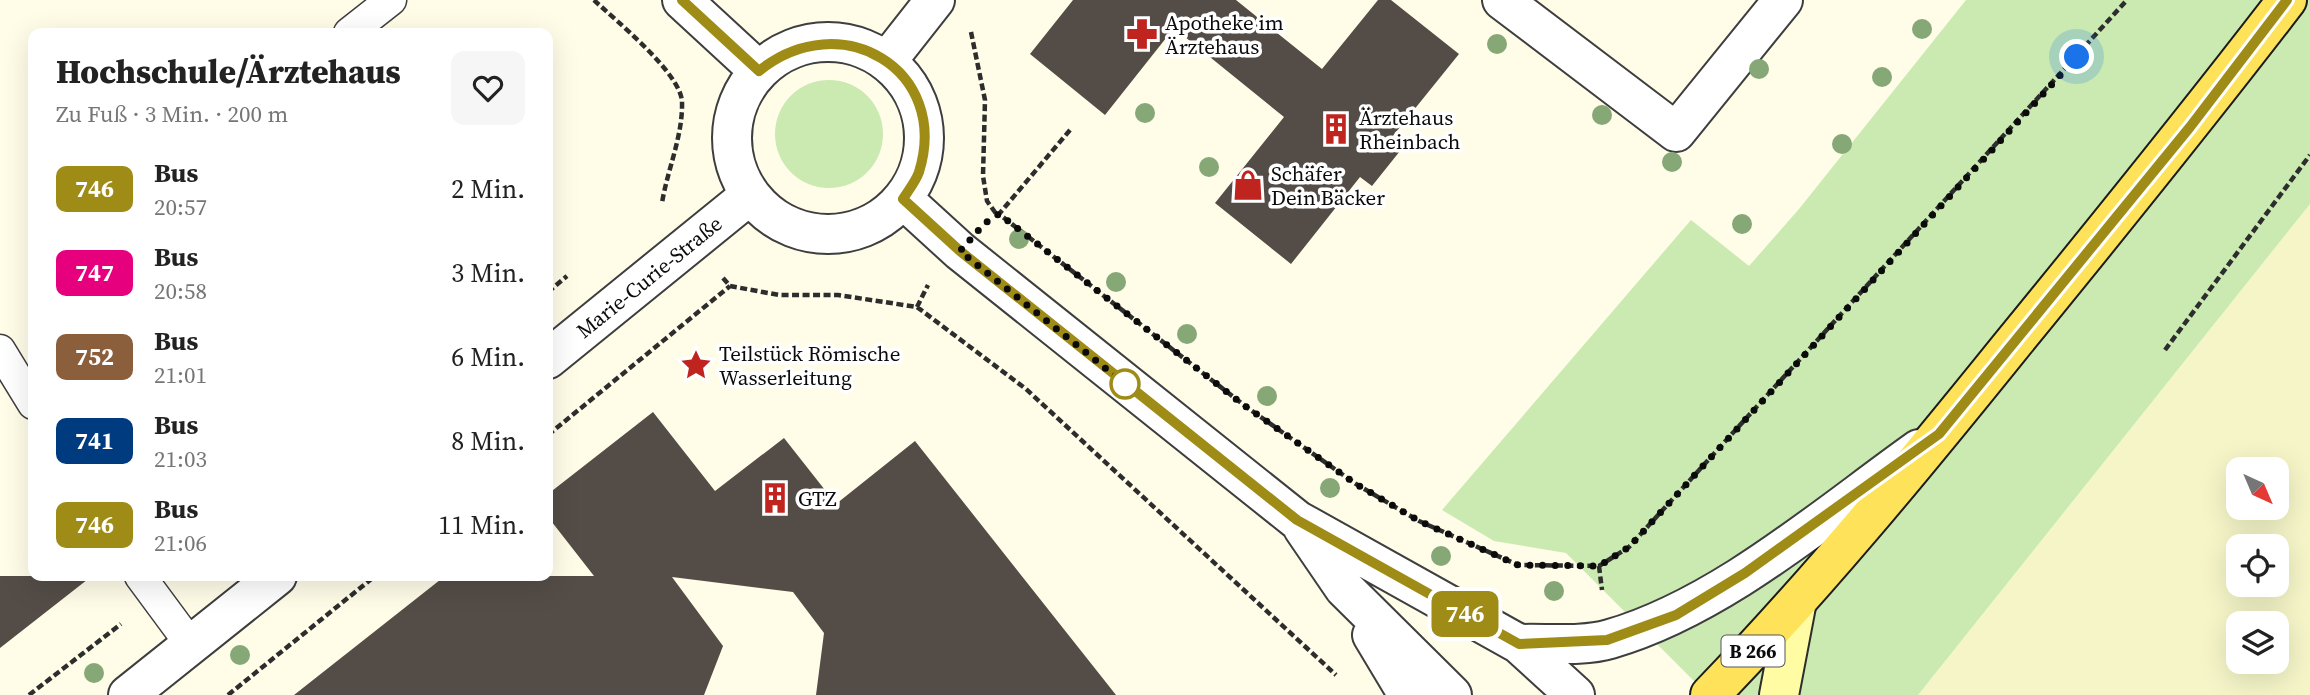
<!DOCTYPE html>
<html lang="de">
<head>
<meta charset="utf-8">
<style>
  body { margin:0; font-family:"Source Serif 4",serif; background:#f6f6f6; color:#222; height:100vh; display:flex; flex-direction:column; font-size:26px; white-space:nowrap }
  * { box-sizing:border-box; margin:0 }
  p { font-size:23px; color:#767676 }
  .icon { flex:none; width:38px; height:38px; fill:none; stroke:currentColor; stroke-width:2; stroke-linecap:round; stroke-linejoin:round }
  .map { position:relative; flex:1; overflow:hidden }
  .drawer { position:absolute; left:28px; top:28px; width:525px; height:553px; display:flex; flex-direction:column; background:#fff; border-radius:14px; box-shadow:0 7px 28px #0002 }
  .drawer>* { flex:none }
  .badge { padding:0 14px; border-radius:10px; font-size:24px; line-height:46px }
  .needle { width:46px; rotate:136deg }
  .tools { position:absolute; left:2226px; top:457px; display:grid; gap:14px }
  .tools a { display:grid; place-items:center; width:63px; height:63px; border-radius:14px; background:#fff; box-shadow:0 7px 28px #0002; font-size:35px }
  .you { position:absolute; width:35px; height:35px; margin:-18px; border:5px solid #fff; border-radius:50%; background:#1a73e8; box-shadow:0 0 0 10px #1a73e833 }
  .map>.badge { position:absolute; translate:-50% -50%; box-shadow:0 0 0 4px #fff }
  .round { display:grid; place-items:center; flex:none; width:74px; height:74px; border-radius:14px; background:#f6f6f6 }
  .head { display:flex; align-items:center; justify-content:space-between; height:119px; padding:0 28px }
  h1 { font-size:33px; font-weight:800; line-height:52px }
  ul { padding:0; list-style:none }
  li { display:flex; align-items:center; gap:21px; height:84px; padding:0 28px }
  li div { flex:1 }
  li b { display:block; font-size:26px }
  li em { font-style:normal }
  li .badge { min-width:77px; font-weight:700; text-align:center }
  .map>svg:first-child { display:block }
</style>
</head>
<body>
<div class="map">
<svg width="2310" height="695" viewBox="0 0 2310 695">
  <rect width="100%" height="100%" fill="#fffce8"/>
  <path fill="#f5f5c8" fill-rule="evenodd" d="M2310,204V695H1918ZM2238,469H2277V508H2238ZM2238,546H2277V584H2238ZM2238,623H2277V662H2238Z"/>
  <path fill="#caeab2" d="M1966,0H2310V204L1918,695H1708L1566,553L1494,541L1442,510L1691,220L1749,266L1799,209Z
    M775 134a54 54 0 1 1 108 0a54 54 0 1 1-108 0Z"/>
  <path fill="#544d47" d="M1073,0H1236L1322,69L1378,0H1391L1459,54L1388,142L1400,151L1372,186L1360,177L1291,264L1215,203L1284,117L1174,28L1105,115L1030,54Z
    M653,412L715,491L784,438L836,504L915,441L1116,695H816L824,633L793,592L672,577L723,646L704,695H294L445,576H594L548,517V494Z
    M0,576H92L0,648Z"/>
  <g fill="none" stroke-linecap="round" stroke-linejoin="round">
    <defs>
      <path id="service" d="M349,33L391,0
        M0,350L33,404
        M140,576L191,645"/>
      <path id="minor" d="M1502,0L1676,132L1783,0
        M887,61L935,0
        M548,359L750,195
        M128,695L277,576"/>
      <path id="tertiary" d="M682,0L759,71
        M732 138a96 96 0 1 1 192 0a96 96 0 1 1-192 0Z
        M903,199L960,251L1297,520L1519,644L1575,695
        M1303,528L1344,588L1452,695
        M1372,635L1408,695
        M1519,644C1547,643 1583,647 1610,639C1721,607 1826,515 1919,449"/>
      <path id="secondary" d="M1779,695L1796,606"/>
      <path id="primary" d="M1710,695C1817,584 1914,466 2010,347C2104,232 2197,117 2287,0"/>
    </defs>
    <use href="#service" stroke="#3e3e3e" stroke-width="33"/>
    <use href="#minor" stroke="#3e3e3e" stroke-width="42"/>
    <use href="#tertiary" stroke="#3e3e3e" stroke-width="42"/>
    <use href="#secondary" stroke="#2d2d2d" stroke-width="42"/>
    <use href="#primary" stroke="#1c1c1c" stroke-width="42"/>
    <path stroke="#2d2d2d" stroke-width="4.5" stroke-dasharray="7 3.5" stroke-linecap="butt" d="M594,0C615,20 681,73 682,102C683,136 667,171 662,203
      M971,32L985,100L983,176L987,201L997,215
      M1070,130L999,214L1245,406L1356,484L1419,521L1518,565L1599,566L1629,547L2127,0
      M723,278L730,286L779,295H838L917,307L1026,389L1336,675
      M548,292L567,276
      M917,307L928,285
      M2165,350L2310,155
      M548,435L730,286
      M1599,566L1602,590
      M29,695L121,624
      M228,695L375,576"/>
    <use href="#service" stroke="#fff" stroke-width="30"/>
    <use href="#minor" stroke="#fff" stroke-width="38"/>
    <use href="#tertiary" stroke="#fff" stroke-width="38"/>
    <use href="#secondary" stroke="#fffca3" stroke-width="38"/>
    <use href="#primary" stroke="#fee35a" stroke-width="38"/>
  </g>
  <g fill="#86a877">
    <circle cx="1922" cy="29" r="10"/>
    <circle cx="1497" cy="44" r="10"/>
    <circle cx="1759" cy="69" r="10"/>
    <circle cx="1882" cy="77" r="10"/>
    <circle cx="1145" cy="113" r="10"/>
    <circle cx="1602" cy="115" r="10"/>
    <circle cx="1842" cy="144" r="10"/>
    <circle cx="1672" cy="162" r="10"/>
    <circle cx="1209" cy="167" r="10"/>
    <circle cx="1742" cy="224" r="10"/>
    <circle cx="1019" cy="239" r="10"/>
    <circle cx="1116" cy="282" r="10"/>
    <circle cx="1187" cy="334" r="10"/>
    <circle cx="1267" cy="396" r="10"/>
    <circle cx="1330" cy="488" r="10"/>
    <circle cx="1441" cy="556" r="10"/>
    <circle cx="1554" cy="591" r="10"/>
    <circle cx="240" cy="655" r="10"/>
    <circle cx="94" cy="673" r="10"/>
  </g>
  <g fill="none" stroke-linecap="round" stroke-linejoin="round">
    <defs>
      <path id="line" d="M682,0L759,71C840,5 951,69 919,172C916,181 908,191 903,199L960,251L1297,520L1519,644L1607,640L1676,615L1745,573L1939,434L2190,127L2287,0"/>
    </defs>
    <use href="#line" stroke="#fff" stroke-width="16"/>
    <use href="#line" stroke="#9f8c17" stroke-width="10"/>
    <path stroke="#0b0b0b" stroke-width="7" stroke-dasharray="0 12.6" d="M1125,384L960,251L985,223L999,214L1245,406L1356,484L1419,521L1518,565L1599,566L1629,547L2077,57"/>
  </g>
  <defs>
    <symbol id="pharmacy-bare" viewBox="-9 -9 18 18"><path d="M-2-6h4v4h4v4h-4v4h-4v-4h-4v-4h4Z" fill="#bf241f" stroke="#fff" stroke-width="2.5" paint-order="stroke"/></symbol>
    <symbol id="building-bare" viewBox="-9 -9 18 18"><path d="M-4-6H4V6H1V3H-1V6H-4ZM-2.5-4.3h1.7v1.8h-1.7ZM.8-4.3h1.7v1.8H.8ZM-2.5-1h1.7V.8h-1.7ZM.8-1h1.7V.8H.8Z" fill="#bf241f" stroke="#fff" stroke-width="2.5" paint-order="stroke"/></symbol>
    <symbol id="shop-bare" viewBox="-9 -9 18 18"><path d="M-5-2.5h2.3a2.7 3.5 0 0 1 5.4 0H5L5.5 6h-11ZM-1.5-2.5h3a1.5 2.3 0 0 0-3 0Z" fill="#bf241f" stroke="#fff" stroke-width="2.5" paint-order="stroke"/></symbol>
    <symbol id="sight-bare" viewBox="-9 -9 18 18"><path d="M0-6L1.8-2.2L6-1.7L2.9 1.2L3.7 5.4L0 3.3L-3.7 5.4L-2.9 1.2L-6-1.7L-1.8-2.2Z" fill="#bf241f" stroke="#fff" stroke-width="2.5" paint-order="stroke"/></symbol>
  </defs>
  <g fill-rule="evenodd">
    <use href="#pharmacy-bare" x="1120" y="12" width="44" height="44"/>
    <use href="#building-bare" x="1314" y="107" width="44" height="44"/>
    <use href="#shop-bare" x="1226" y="163" width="44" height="44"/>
    <use href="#sight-bare" x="674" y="343" width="44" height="44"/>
    <use href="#building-bare" x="753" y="476" width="44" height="44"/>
  </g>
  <circle fill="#fff" stroke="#9f8c17" stroke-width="3.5" cx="1125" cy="384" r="14"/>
  <g text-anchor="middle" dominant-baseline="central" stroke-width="7" stroke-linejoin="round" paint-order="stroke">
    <rect fill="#fff" stroke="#545454" stroke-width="2" x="1721.5" y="635.5" width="63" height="31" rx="5"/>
    <g font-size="19" font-weight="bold" fill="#0b0b0b">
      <text x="1753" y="651">B 266</text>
    </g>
    <g font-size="21" fill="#0b0b0b" stroke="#fff" text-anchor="start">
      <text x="1165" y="22">Apotheke im<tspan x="1165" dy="24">Ärztehaus</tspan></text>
      <text x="1359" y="117">Ärztehaus<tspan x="1359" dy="24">Rheinbach</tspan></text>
      <text x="1271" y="173">Schäfer<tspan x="1271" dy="24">Dein Bäcker</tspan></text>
      <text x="719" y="353">Teilstück Römische<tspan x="719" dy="24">Wasserleitung</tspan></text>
      <text x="798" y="498">GTZ</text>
    </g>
    <g font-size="21" fill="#0b0b0b" stroke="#fff">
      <text transform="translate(649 277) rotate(-39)">Marie-Curie-Straße</text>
    </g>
  </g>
</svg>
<div class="tools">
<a><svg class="needle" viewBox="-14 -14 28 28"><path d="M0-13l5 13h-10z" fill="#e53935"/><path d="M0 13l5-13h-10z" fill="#767676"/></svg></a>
<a><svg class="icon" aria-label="locate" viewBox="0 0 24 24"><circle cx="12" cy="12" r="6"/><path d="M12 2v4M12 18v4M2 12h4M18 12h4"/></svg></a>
<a><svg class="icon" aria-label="layers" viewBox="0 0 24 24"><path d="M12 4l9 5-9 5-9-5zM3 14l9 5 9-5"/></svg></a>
</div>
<div class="you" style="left:2077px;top:57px"></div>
<b class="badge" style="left:1465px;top:614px;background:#9f8c17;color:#fff">746</b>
<section class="drawer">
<div class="head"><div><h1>Hochschule/Ärztehaus</h1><p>Zu Fuß · 3 Min. · 200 m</p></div><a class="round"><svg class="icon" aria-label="heart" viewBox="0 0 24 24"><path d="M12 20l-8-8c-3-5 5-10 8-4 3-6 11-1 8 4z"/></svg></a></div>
<ul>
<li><span class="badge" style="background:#9f8c17;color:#fff">746</span><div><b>Bus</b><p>20:57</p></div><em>2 Min.</em></li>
<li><span class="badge" style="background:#e6007e;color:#fff">747</span><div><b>Bus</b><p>20:58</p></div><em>3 Min.</em></li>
<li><span class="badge" style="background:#8b5e3c;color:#fff">752</span><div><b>Bus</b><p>21:01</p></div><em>6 Min.</em></li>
<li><span class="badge" style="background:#003b80;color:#fff">741</span><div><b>Bus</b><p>21:03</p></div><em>8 Min.</em></li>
<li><span class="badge" style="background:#9f8c17;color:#fff">746</span><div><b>Bus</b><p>21:06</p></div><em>11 Min.</em></li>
</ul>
</section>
</div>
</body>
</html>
